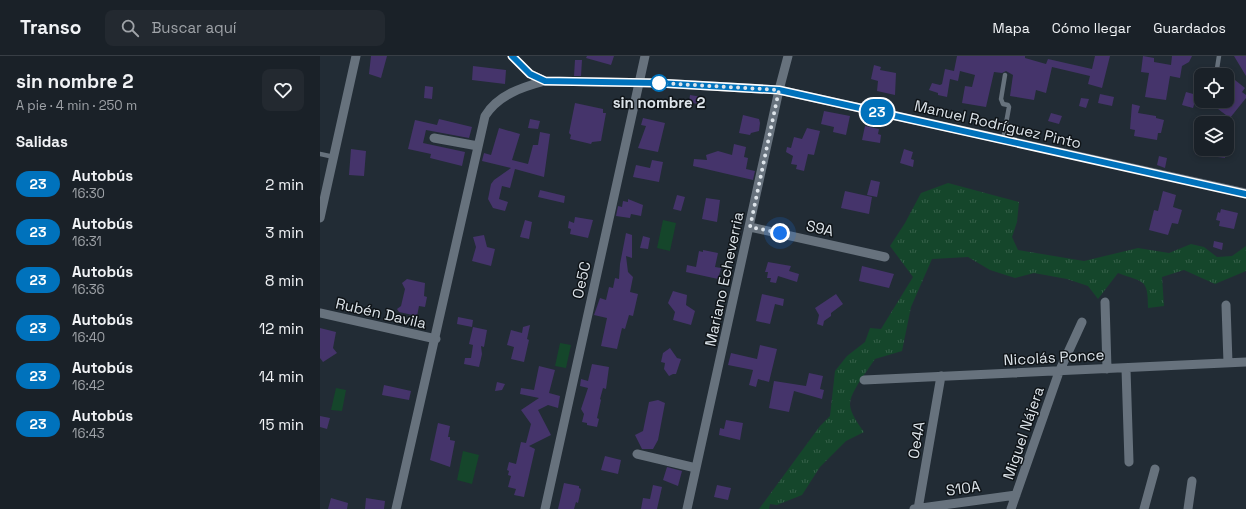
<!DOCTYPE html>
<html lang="es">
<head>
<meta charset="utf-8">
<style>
  body { margin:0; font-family:"Space Grotesk",sans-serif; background:#232930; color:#f1f3f6; height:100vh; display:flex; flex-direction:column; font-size:15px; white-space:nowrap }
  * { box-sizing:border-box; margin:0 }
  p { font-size:13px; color:#9fa3a8 }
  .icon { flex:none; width:22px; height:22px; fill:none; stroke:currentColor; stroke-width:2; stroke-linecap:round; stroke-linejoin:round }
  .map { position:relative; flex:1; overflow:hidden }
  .drawer { display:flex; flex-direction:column; background:#1a2128; width:320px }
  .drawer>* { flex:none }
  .badge { padding:0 8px; border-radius:13px; font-size:14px; line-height:26px }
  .controls { position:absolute; left:874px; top:12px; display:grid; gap:8px }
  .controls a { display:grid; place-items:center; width:40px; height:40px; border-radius:8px; background:#1a2128; box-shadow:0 2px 6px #0003,0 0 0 1px #383e45; font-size:20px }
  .you { position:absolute; width:20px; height:20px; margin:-10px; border:3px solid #fff; border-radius:50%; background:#1a73e8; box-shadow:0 0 0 6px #1a73e833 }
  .map>.badge { position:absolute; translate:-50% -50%; box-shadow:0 0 0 2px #fff }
  h2 { padding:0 16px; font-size:15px; line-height:36px }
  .round { display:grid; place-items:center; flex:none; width:42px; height:42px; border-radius:8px; background:#232930 }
  .headline { display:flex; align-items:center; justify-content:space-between; height:68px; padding:0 16px }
  h1 { font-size:19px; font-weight:800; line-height:30px }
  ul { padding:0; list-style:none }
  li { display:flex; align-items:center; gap:12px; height:48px; padding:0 16px }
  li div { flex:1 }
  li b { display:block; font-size:15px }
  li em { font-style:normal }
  li .badge { min-width:44px; font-weight:700; text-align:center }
  header { display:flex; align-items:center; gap:24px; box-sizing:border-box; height:56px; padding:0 20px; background:#1a2128; border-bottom:1px solid #383e45 }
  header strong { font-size:19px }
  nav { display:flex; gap:22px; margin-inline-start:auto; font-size:14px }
  .search { width:280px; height:36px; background:#232930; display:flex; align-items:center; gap:10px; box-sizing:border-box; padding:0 14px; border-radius:8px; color:#9fa3a8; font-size:15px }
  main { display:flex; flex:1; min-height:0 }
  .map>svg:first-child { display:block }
</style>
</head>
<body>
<header>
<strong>Transo</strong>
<div class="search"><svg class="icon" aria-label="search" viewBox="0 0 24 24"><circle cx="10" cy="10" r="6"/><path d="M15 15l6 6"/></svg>Buscar aquí</div>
<nav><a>Mapa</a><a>Cómo llegar</a><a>Guardados</a></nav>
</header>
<main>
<section class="drawer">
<div class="headline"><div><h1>sin nombre 2</h1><p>A pie · 4 min · 250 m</p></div><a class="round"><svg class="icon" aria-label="heart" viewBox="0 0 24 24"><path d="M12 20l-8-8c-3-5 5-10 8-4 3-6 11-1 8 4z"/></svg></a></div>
<h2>Salidas</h2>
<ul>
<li><span class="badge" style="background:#0072bc;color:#fff">23</span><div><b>Autobús</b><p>16:30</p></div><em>2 min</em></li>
<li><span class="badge" style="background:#0072bc;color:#fff">23</span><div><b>Autobús</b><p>16:31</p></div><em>3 min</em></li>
<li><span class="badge" style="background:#0072bc;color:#fff">23</span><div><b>Autobús</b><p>16:36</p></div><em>8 min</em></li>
<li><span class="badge" style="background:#0072bc;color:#fff">23</span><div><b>Autobús</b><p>16:40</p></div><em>12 min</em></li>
<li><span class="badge" style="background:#0072bc;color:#fff">23</span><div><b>Autobús</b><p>16:42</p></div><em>14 min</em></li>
<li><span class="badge" style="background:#0072bc;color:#fff">23</span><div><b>Autobús</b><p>16:43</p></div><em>15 min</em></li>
</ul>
</section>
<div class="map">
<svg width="926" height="453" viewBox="0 0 926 453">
  <defs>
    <pattern id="grass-tufts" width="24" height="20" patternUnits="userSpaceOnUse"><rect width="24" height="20" fill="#15462b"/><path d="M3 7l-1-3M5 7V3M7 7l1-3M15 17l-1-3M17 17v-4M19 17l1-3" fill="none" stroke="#37614a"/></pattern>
  </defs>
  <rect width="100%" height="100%" fill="#222c35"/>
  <path fill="url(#grass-tufts)" d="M628,127L699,146L697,166L692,181L698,194L764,205L818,192L849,197L871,188L884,191L897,201L912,200L926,190V215L895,228L864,214L842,221L844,250L828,252C828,222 824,227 798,217L778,243L768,230L747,223L714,217L695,222L670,214L648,201L612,203L591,251L582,295L555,303C548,314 530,336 530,348C530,357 539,369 544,376L526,385L500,411L482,439L457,449L450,448L449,453H439L500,370L510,360L515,315L527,300L545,286L550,272L561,273L593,221L570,190L585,167L601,137Z"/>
  <path fill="#15462b" d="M343,164L356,167L350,195L337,192Z
    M240,287L251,289L246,312L235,310Z
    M16,332L26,334L22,355L11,354Z
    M143,395L159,399L152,428L137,424Z"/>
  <path fill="#45346b" d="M51,0H67L61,22L49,18Z
    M267,0H294L291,9L266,2Z
    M637,0H705V2L726,8L728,3L772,13L775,0H790L782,32L768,28L770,20L732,11L726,37L716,34L714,44L690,40L693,19L686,15L682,17L674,16L666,51L642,47L645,30L652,31L655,19L640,15L638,25L630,23L627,41L618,39V37L609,34L612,27L620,29L622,28L625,13L634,15Z
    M823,0L834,2V6L851,9L852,0H872L869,6L862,10L860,22L850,20L846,44L825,41L829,17L821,16Z
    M914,0H926V20Z
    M255,4H262L261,20H254Z
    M554,9L561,11L560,14L576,17L575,39L557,35L558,25L551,23Z
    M153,10L186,14L185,28L152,24Z
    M915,24L925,32L922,36L926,39V42L910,62L898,53L905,45H907V33Z
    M105,30L113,31L112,43L104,42Z
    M866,36L877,39L873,52L862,49Z
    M780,38L794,41L792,50L778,47Z
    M370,39L382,41L381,48L369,47Z
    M761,42L769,43L766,52L759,50Z
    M255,47L283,53V57H286L281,85L272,86L271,88L250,83L251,79L249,77Z
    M812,48L820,50L818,57L836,60V62L844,64L841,77H838L837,84L814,80L815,74L810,73Z
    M504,55L530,60L526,79L513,76L514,71L501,68Z
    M731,57L742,60L739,68L728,65Z
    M423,59L439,63L440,67L439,75L431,77L430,79L419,77Z
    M323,62L345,67L338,96L318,92L326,70L321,69Z
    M119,63L152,71L149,82L106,74L103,87L145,96L142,110L110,102L111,98L88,93L95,64L117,69Z
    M210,63L220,65L218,73L208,72Z
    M545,70L559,73L558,78L561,79L560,87L542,84Z
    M179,72L200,78L192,104L208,108L213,89H218L220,76L230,78L224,121L195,113L190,132L182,130L179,143L188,146L185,155L173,152L168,143L171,128L174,124L191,112L162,105L164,97L171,99Z
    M487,72L500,75L494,99L488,98L484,115L476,113L477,109L471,108L473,100L466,96L467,91L471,92L474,81L482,83Z
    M414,88L426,91L424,101L428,102L426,113L435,115L433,124L373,110L374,103L387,104L386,99L398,95L412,99Z
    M31,93L46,95L44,120L29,119Z
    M584,93L593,96L591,103L594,104L593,111L580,107Z
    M875,93H905V102L875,98Z
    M839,100L847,102L845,112L837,109Z
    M332,104L343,106L339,126L313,121L316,109L330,112Z
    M551,124L560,126L557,141L547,139Z
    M220,134L245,140L244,147L218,141Z
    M525,135L552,141L549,158L521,152Z
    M843,135L856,139L853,151L862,154L858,168L852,167L848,179L829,174L834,154L838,155Z
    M357,139L365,141L361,155L353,153Z
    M386,142L400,144L397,166L382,163Z
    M308,143L323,149L321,160L311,158L310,162L296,160L298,150L302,151L303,145L308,146Z
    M901,153L918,157L914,173L899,170L900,165L896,164L898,156L900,157Z
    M255,161L273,164L268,182L250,178L251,173L248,172L249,165L254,167Z
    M205,164L212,166L209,183L200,181Z
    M306,177L312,179V202L306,200L308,216L313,221L310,236L318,238L313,260L309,259L305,273L302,272L297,293L281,290L287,262L274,259L280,242L286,244L289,231L293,232L295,222L299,223L300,208Z
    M164,179L167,191L175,193L171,210L152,205L156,191L153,181Z
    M323,180L330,182L328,193L320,192Z
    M894,185L903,187L902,194L893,191Z
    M383,194L398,197L395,211L401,212L398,223L366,216L367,209L376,211L379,195L383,196Z
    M448,206L471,210L469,215L479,218L477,226L458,220L456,227L450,226L451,222H447L448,216H445Z
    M542,210L574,218L569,232L539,225Z
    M87,223L105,227L104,240L107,241L105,251L99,250L97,260L79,256L77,253L81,250L85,233L82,227Z
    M353,235L367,239L366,249L375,255L371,269L353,264L355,256L348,247Z
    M442,238L464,243L463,250L455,248L450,268L436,265Z
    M516,238L523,248L511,257V260L504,265L503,270L497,268L499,259L495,252Z
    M138,261L153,264L152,271L137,268Z
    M210,269L207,283L209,284L204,306L191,303L194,291L187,289L191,274L202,277L203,271Z
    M153,271L167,274L164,291L161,290L162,298L159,311L144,308L145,302H151L153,289L149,288Z
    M0,272L16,276L13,292L17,297L3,306L0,302Z
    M440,289L457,293L449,326L438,323L436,331L429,329L433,314L408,309L411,297L437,303Z
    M350,292L357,302L361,303L356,318H353L349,320L344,313L345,307L341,306L343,297Z
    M272,308L289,311L286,333L283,332L280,343L281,344L277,362L279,363L277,371L267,369V367L262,366L264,358L261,353L268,332L260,330L261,323L268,325Z
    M219,310L235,314L229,337L240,340L238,352L228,349L218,354L231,379L209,390L215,393L204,441L194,439L196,433L188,431L191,420L188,419L189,415L187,414L189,406L196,408L201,386L206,387L211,368L201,354L219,342L200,338L201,332L214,334Z
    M489,317L503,320L500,333L504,334L502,343L474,335L469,356L449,352L454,325L486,330Z
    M177,326L185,328L182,334L175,335Z
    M64,329L91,335L89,344L62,339Z
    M338,344L345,347L338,384L333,393H322L315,379L323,375L329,346Z
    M0,360L10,362L7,373L0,371Z
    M406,364L423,367L420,384L399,379L400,372L404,373Z
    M118,367L130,370L128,381H130V384L135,385L130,411L110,404Z
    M285,400L301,404L298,418L281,414Z
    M347,411L362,415L358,430L343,424Z
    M244,427L259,430V432L261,433L258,447L256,446L254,453H238Z
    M333,429L342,431L337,453H321L323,442L330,443Z
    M397,429L411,432L408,444L394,441Z
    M11,442L28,447L27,453H8Z
    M46,442L65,445L64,453H45Z"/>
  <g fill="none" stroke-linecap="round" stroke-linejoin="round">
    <path stroke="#67727d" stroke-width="4.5" d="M896,19L899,0
      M683,84L689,51L688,49L683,48L681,43L685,19
      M0,98L14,101"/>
    <path stroke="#67727d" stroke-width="9" d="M192,0L210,18L225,25L339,27L459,34L926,137
      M114,82L158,90
      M0,162L36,0
      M430,171L565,201
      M785,246L787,313
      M906,249L908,307
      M0,257L116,283
      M806,313L809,406
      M544,324L926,306
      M317,398L376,412
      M76,453L165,60C178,39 202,31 225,25
      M225,453L325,0
      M367,453L459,34L468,0
      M594,453L696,439
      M598,453L621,320
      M691,453L739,316L762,266
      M824,453L835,413
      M868,453L872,425"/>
  </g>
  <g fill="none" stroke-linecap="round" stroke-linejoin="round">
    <defs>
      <path id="line" d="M192,0L210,18L225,25L338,27L459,34L926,138"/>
    </defs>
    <use href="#line" stroke="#fff" stroke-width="9"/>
    <use href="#line" stroke="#0072bc" stroke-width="6"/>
    <path stroke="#dde4ea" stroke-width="4" stroke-dasharray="0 7.2" d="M339,27L459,34L430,171L460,177"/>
  </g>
  <circle fill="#fff" stroke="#0072bc" stroke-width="2" cx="339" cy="27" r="8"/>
  <g text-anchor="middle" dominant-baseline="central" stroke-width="3" stroke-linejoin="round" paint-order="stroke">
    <g font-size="15" font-weight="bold" fill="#dde4ea" stroke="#0f1418">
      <text x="339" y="46">sin nombre 2</text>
    </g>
    <g font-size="15" fill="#dde4ea" stroke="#0f1418">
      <text transform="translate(678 68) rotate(13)">Manuel Rodríguez Pinto</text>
      <text transform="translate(500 172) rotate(13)">S9A</text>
      <text transform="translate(404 223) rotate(-78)">Mariano Echeverria</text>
      <text transform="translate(261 224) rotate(-77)">Oe5C</text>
      <text transform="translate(61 257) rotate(13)">Rubén Davila</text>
      <text transform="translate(734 301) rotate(-3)">Nicolás Ponce</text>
      <text transform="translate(703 377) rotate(-71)">Miguel Nájera</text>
      <text transform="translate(596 384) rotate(-80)">Oe4A</text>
      <text transform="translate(643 432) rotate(-8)">S10A</text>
    </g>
  </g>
</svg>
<div class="controls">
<a><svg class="icon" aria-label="locate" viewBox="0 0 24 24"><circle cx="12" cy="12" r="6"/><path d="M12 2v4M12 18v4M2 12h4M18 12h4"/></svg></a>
<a><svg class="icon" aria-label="layers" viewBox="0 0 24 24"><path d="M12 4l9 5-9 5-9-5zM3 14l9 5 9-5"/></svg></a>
</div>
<div class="you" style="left:460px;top:177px"></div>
<b class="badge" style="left:557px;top:56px;background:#0072bc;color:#fff">23</b>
</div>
</main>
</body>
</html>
